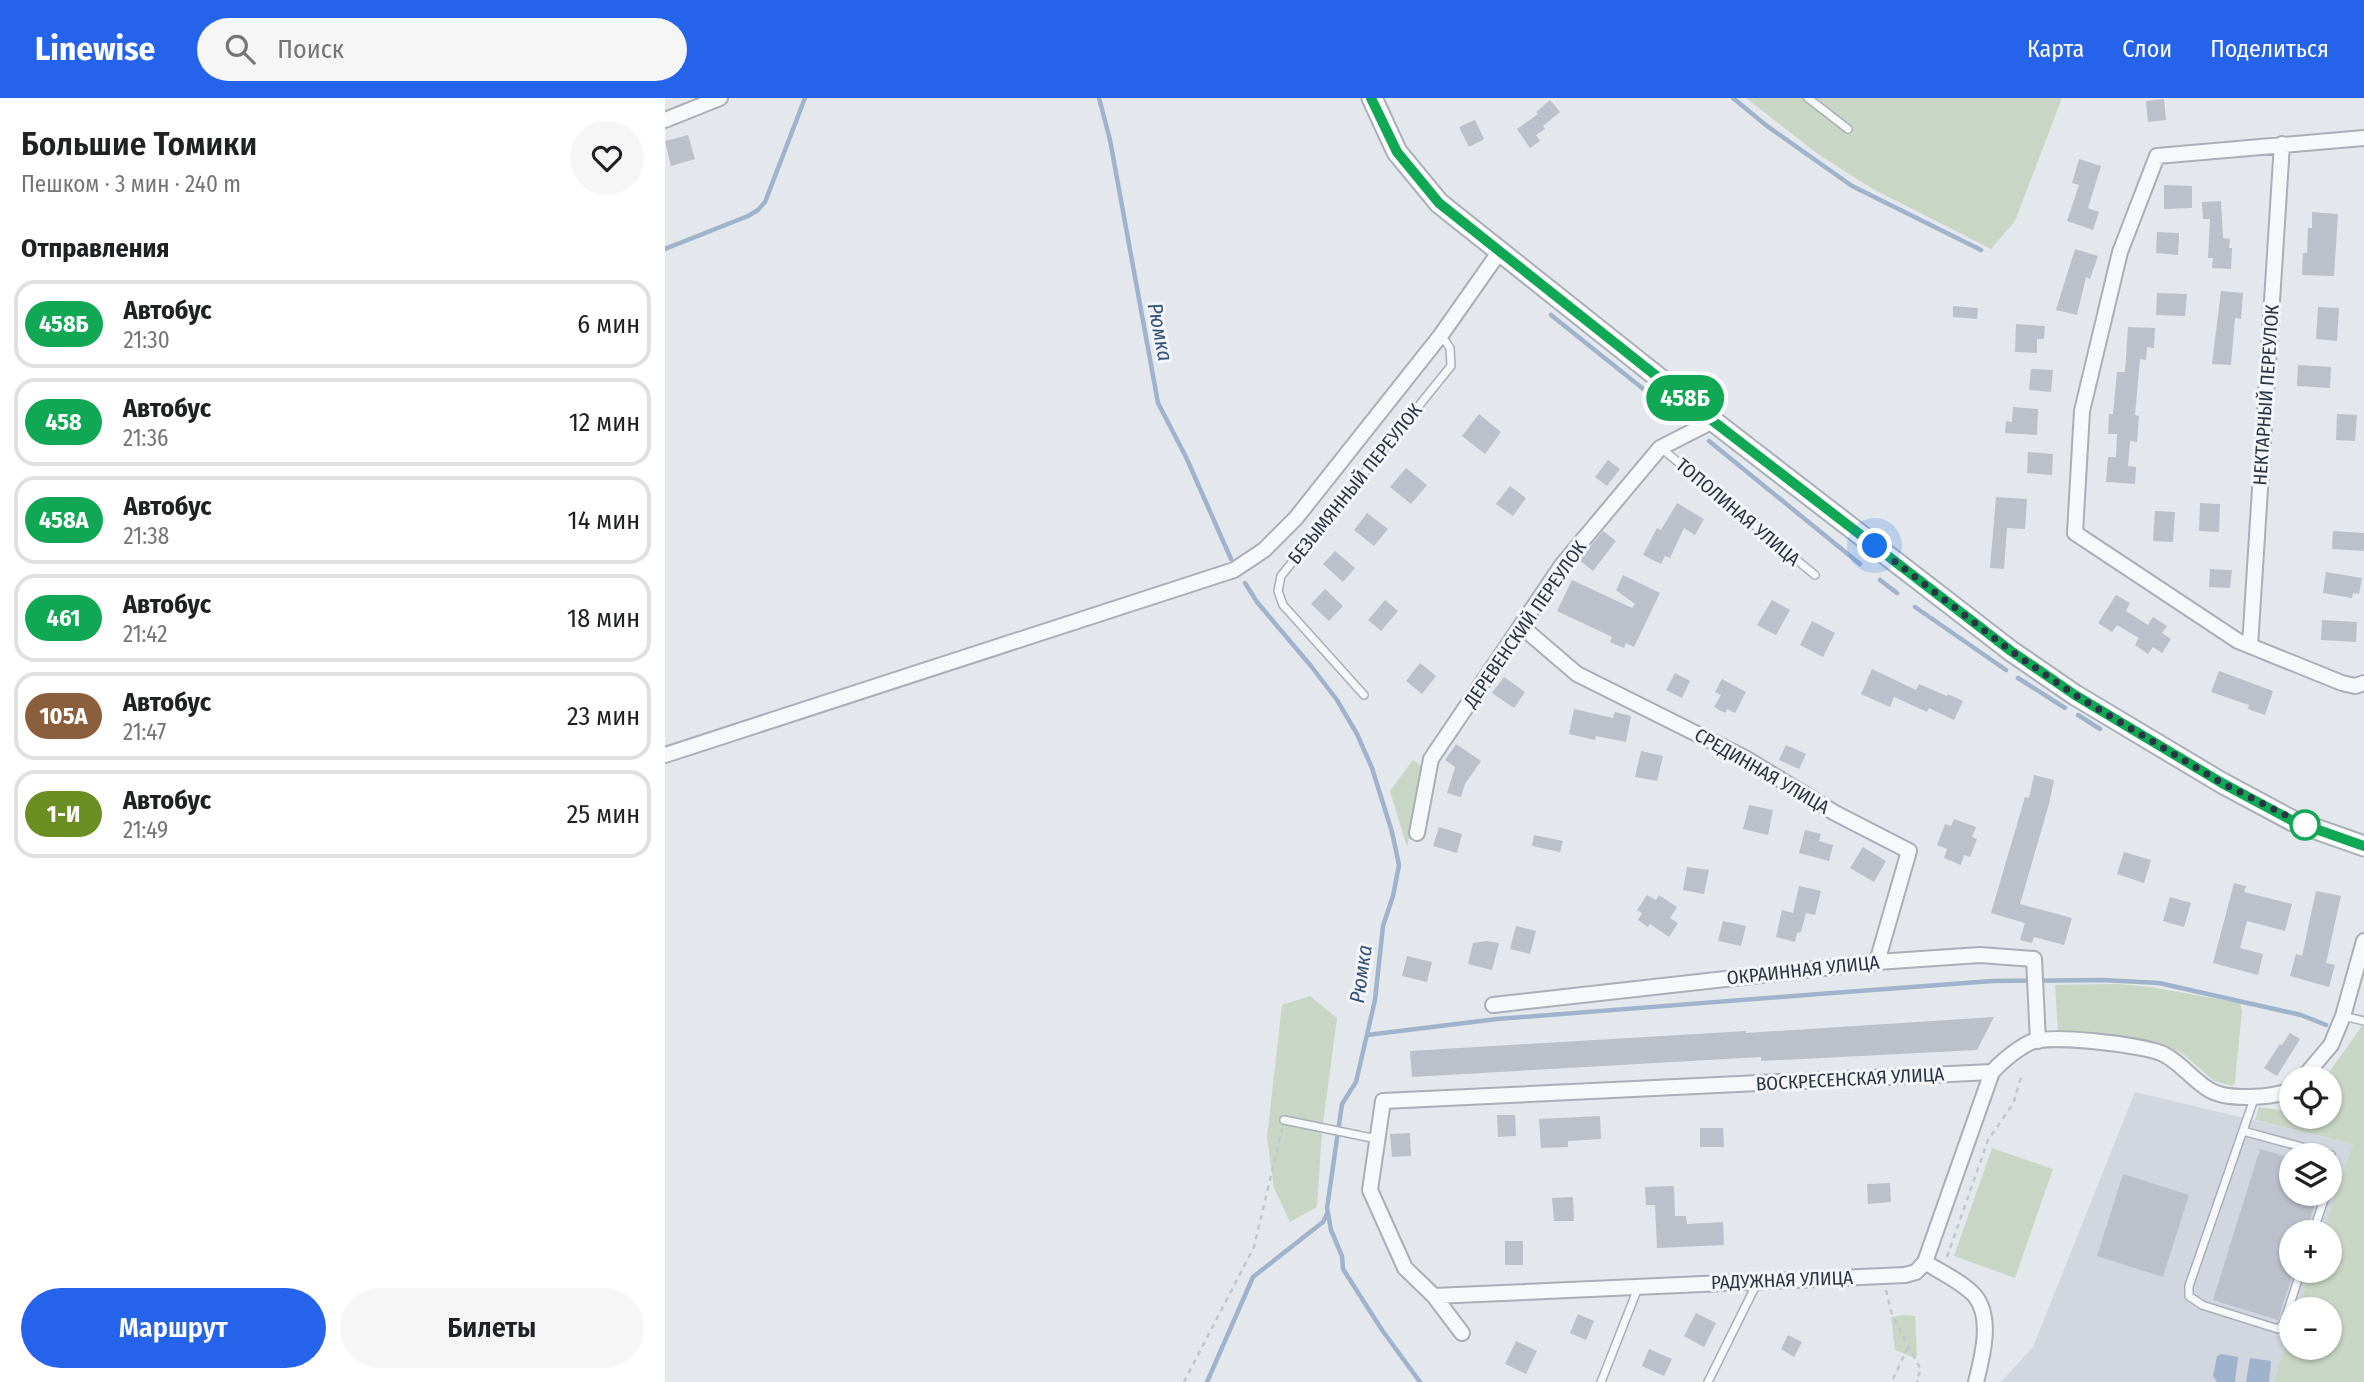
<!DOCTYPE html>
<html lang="ru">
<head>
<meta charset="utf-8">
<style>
  body { margin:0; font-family:"Fira Sans Condensed",sans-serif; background:#f6f6f6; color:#202124; height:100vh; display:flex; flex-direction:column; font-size:26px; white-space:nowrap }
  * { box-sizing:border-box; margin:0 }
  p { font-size:23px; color:#757577 }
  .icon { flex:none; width:38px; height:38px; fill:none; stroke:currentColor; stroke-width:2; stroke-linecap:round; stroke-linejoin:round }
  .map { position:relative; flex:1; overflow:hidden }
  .drawer { display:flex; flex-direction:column; background:#fff; width:665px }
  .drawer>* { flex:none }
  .badge { padding:0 14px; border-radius:23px; font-size:24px; line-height:46px }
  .fabs { position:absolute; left:1614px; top:968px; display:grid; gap:14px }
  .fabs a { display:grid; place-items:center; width:63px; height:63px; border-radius:50%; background:#fff; box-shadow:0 2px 5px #0004; font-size:35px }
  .you { position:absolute; width:35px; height:35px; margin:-18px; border:5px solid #fff; border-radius:50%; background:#1a73e8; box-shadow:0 0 0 10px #1a73e833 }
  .map>.badge { position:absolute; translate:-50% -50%; box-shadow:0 0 0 4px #fff }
  h2 { padding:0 21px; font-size:26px; line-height:63px }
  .round { display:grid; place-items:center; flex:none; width:74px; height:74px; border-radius:37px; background:#f6f6f6 }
  .headline { display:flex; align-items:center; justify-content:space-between; height:119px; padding:0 21px }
  h1 { font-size:33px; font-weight:600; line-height:52px }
  .action { display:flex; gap:14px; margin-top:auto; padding:14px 21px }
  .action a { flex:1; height:80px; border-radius:42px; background:#2563eb; color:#fff; font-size:28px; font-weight:600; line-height:80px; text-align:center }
  .action a+a { background:#f6f6f6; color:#202124 }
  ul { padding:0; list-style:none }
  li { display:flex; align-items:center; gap:21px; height:88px; margin:0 14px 10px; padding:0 7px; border:4px solid #e0e0e0; border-radius:21px }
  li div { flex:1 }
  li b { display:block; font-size:26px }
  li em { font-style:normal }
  li .badge { min-width:77px; font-weight:700; text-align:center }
  header { display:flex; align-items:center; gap:42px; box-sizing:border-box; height:98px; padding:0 35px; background:#2563eb; color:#fff }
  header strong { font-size:33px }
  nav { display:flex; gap:38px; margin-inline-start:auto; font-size:24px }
  .search { width:490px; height:63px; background:#f6f6f6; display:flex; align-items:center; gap:18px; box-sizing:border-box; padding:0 24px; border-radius:38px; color:#757577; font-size:26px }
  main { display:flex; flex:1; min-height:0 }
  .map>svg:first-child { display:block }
</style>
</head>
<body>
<header>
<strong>Linewise</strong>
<div class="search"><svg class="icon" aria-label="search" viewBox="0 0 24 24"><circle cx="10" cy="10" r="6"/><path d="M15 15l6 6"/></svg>Поиск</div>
<nav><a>Карта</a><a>Слои</a><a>Поделиться</a></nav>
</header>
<main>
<section class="drawer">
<div class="headline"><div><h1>Большие Томики</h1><p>Пешком · 3 мин · 240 m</p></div><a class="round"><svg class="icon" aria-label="heart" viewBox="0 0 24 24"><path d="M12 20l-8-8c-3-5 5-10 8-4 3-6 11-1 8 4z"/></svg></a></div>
<h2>Отправления</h2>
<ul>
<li><span class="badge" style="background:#10a855;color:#fff">458Б</span><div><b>Автобус</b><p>21:30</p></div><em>6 мин</em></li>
<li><span class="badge" style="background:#10a855;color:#fff">458</span><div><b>Автобус</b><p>21:36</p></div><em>12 мин</em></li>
<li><span class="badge" style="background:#10a855;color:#fff">458А</span><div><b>Автобус</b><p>21:38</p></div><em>14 мин</em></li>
<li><span class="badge" style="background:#10a855;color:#fff">461</span><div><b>Автобус</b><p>21:42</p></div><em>18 мин</em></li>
<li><span class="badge" style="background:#8b5e3c;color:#fff">105А</span><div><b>Автобус</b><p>21:47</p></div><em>23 мин</em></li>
<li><span class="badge" style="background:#6b8e23;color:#fff">1-И</span><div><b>Автобус</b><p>21:49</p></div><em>25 мин</em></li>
</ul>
<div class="action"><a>Маршрут</a><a>Билеты</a></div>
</section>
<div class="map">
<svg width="1699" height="1284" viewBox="0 0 1699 1284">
  <rect width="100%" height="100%" fill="#e4e7ec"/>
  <path fill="#d2d6de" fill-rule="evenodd" d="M1470,994L1688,1046L1659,1134H1626V1172L1646,1173L1633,1211H1626V1234L1610,1284H1336L1368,1249ZM1626,1057H1664V1096H1626Z"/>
  <path fill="#c9d6c5" d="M1081,0H1397L1350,123L1326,151L1208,91L1153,56Z
    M748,662L760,671L742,749L725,693Z
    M1453,886L1486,889L1575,905L1577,913L1570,984L1567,988L1549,983L1518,956L1496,945L1393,933L1390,887Z
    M645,898L672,920L657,1033L652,1109L625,1124L609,1090L602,1039L617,907Z
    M1697,928H1699V1284H1610L1609,1283L1626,1232V1250H1664V1211H1633L1646,1173L1664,1172V1134H1658L1688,1046L1590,1022L1594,1009L1620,1013L1626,1010V1018H1664V980H1660Z
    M1327,1050L1388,1071L1350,1180L1289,1158Z
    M1239,1217L1250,1218L1252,1257L1250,1260L1230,1252L1226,1219Z"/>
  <path fill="#9fb4cc" d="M1556,1256L1573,1259L1570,1284H1552L1548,1278L1552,1258Z
    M1585,1260L1606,1263L1604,1284H1581Z"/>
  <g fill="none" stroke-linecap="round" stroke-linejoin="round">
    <path stroke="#9fb4cc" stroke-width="4.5" d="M434,0L445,42L493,305L521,359L566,461
      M1068,0L1102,28L1187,88L1316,152
      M0,151L83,118L93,112L100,104L140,0
      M886,217L1022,326
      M1044,343L1195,466
      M1215,482L1232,495
      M580,485L592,504L646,568L672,602L692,636L707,670L727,734L734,767L728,798L718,828L710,902L691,984L677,1006L662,1110L666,1132L677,1158L678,1171L717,1232L755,1284
      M1250,509L1341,572
      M1353,580L1400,610
      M1413,617L1435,631
      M702,937L832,921L1154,896L1327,883L1438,882L1494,885L1636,917L1661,927
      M542,1284L588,1179L658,1124L662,1116"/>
  </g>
  <path fill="#bbc0ca" d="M1499,1L1501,22L1483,24L1481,3Z
    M885,2L895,14L878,28L880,31L871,37L875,43L865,50L852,31L873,16L871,14Z
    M810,22L819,41L804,49L794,29Z
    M23,37L30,61L6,68L0,43Z
    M1414,61L1436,68L1423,110L1434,114L1428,132L1402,123L1414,87L1407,85Z
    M1499,87L1527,88V110L1499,111Z
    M1556,103L1558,140L1565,141L1564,150H1567L1566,171L1547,170L1548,160H1543L1545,121H1538L1537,104Z
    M1647,114L1673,116L1669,178L1637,177L1638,155H1642L1643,130H1647Z
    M1492,134L1514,135L1513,157L1491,155Z
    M1410,151L1433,158L1425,181L1421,179L1412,217L1391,212Z
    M1556,193L1578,195L1576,221L1570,220L1566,267L1547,266Z
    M1492,195L1522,196L1520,218L1491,217Z
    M1288,208L1313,210L1312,221L1288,219Z
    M1653,209L1674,210L1672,243L1651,241Z
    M1351,226L1380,228L1379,241H1372V255L1350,254Z
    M1463,229L1490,230L1489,250L1482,249L1481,262L1475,261L1470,317L1474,318L1472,344L1465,343L1463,368L1471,369L1470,386L1441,384L1443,359H1451L1452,336H1443L1444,316H1448L1452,274H1460Z
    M1633,267L1666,269L1665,290L1632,288Z
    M1366,271L1388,272L1386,294L1364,292Z
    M1348,309L1373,311L1372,337L1340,335L1341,323L1347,324Z
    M814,316L836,334L820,356L797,338Z
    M1672,316L1692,317L1690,343L1671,342Z
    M1363,354L1388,356L1387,377L1362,375Z
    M943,362L955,371L942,388L930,379Z
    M741,370L762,387L746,406L725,389Z
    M845,388L861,400L848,418L831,406Z
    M1331,399L1362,401L1360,431L1342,430L1339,471L1325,470Z
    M1012,405L1039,421L1030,437L1019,430L1005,460L1000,458L996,466L978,457L992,430L996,432Z
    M1535,405L1555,406L1554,434L1534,433Z
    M1490,413L1510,414L1508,444L1488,443Z
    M702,415L723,431L709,448L689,432Z
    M938,433L951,443L928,473L914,462Z
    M1668,433L1699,435V453L1667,451Z
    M670,453L690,470L678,484L658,466Z
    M1545,471L1567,472L1565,490L1544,489Z
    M1661,474L1697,480L1694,496L1688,495L1687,500L1658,495Z
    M958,477L995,495L969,549L961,545L959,550L945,544L947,539L892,513L907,482L967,510L970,506L951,492Z
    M660,491L678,508L664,523L646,506Z
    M1451,497L1465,505L1461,513L1483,527L1488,519L1502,528L1497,535L1506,541L1497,555L1488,549L1483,556L1470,547L1474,540L1452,527L1447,534L1433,525Z
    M720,502L733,513L716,533L703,522Z
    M1107,502L1125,512L1111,537L1092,527Z
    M1657,522L1692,524L1691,544L1656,542Z
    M1147,523L1170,535L1158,559L1135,547Z
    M755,565L771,578L757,596L741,583Z
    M1207,571L1251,592L1254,586L1282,598L1283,596L1298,603L1289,622L1264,610L1262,614L1229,599L1225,609L1196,596Z
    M1554,573L1608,593L1600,617L1583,611L1584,607L1546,594Z
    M1010,575L1025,583L1017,600L1001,592Z
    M839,579L860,594L849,610L827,595Z
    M1057,581L1081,594L1070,615L1062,611L1060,615L1049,609L1056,597L1050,594Z
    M909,611L948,620L950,614L966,618L961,644L931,638L930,642L904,636Z
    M791,646L816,663L800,686L796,699L782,695L790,669L780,662Z
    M1121,647L1141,656L1134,671L1114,662Z
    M976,653L998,658L992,683L970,679Z
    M1369,677L1389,682L1384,706L1355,806L1407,820L1399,847L1369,839L1367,845L1355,842L1360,825L1326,815L1360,699L1364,700Z
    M1084,707L1108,712L1103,737L1078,731Z
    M1289,721L1311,729L1307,739L1312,741L1305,759L1299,757L1296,767L1279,760L1282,751L1272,747L1280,726L1286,728Z
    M774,729L797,736L792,755L768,748Z
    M1140,732L1156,736L1154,743L1168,747L1164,763L1134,755Z
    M869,737L898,743L895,754L867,748Z
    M1198,749L1221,763L1209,784L1185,770Z
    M1459,754L1486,762L1479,785L1452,776Z
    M1022,769L1044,772L1039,796L1018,792Z
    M1569,785L1581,788L1579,794L1627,806L1620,833L1582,823L1575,850L1598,856L1593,877L1548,865Z
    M1134,788L1156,793L1150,817L1141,815L1136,834L1132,835L1130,844L1111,839L1117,812L1128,815Z
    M1651,793L1676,798L1661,865L1670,867L1664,889L1625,878L1631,856L1637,858Z
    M982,797L991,802L994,797L1012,809L1005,820L1013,825L1004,839L985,826L983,829L973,822L977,815L972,812Z
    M1505,799L1526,805L1519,829L1498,823Z
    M1058,823L1081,828L1076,848L1053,843Z
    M851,828L871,833L865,856L845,851Z
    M822,843L834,845L827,872L803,866L808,845Z
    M742,858L767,864L762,884L737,878Z
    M1329,919L1312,952L1096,963V959L747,979L745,953L1081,933V935Z
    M1625,935L1635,941L1612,978L1599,970L1615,946L1617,947Z
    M832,1017H850L851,1038L833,1039Z
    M935,1018L936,1041L903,1043V1049L876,1050L874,1021Z
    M1035,1030H1058L1059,1049H1035Z
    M745,1035L746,1058L727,1059L725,1036Z
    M1595,1051L1626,1060V1096H1653L1641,1134H1626V1172H1629L1613,1222L1548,1202Z
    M1458,1076L1524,1097L1498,1179L1432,1158Z
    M1225,1085L1226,1104L1203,1106L1202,1086Z
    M1009,1088L1010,1118H1021L1022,1126L1058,1124L1059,1147L992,1150L990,1107H981L980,1089Z
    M908,1099L909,1123H889L887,1100Z
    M840,1143H858V1167H840Z
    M1031,1215L1051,1225L1039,1249L1019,1238Z
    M913,1216L929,1223L921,1242L905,1235Z
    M1123,1237L1137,1244L1129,1259L1116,1251Z
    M851,1243L872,1253L861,1276L840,1266Z
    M984,1251L1007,1261L999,1278L977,1268Z"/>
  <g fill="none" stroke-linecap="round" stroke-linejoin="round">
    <defs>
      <path id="service" d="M1143,0L1183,31
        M996,350L1150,477
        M699,597L618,507L613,493L616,478L786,268L785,250L776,237
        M1678,918L1699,923
        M1590,998L1524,1188V1198L1537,1207L1613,1231L1619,1225L1636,1172
        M619,1022L712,1041
        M1578,1033L1666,1057L1667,1067L1664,1084
        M1648,1134L1661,1096
        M936,1284L973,1190
        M1043,1284L1093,1183"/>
      <path id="minor" d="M0,22L55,0
        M1699,40L1492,58L1455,154L1417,313L1410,435L1573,543L1677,585L1690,588L1699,585
        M856,528L912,576L1080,660L1170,715L1244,753L1212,864
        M1585,548L1617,46
        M0,657L569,472L599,452L631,420L776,237L835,153
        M752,735L766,661L897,467L995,350L1048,323
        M828,907L1212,864L1315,857L1369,861L1373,943
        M1638,980L1666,947L1678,918L1699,843
        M1260,1164C1275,1174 1298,1184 1310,1198C1328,1220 1317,1260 1311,1284
        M769,1198L1240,1177L1251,1174L1260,1164L1327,974
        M797,1235L769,1198L740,1170L705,1092L718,1003L1327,974C1336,964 1352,951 1364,945C1383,935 1475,947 1496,955C1513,962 1527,981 1543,991C1561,1003 1607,1000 1626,992"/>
      <path id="secondary" d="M707,0L732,54L774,105L1048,323L1346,553L1410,597L1557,685L1628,723L1699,748"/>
    </defs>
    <use href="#service" stroke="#a9aeb7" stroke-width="10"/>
    <use href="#minor" stroke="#a9aeb7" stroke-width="18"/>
    <use href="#secondary" stroke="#a9aeb7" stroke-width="23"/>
    <path stroke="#c2c5cb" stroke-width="2.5" stroke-dasharray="5 5" stroke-linecap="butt" d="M1282,1159L1323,1042L1348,1006L1357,976
      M1221,1192L1227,1217L1256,1272L1251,1282L1253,1284
      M1228,1281L1244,1247
      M519,1284L589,1149L617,1031"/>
    <use href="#service" stroke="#f7f8fa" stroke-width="7"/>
    <use href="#minor" stroke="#f7f8fa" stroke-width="14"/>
    <use href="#secondary" stroke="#fff" stroke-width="19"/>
  </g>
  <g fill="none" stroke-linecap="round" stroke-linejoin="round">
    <defs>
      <path id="line" d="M706,0L732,54L774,105L1048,323L1346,553L1410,597L1557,685L1628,723L1699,748"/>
    </defs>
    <use href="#line" stroke="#fff" stroke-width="16"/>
    <use href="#line" stroke="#10a855" stroke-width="10"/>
    <path stroke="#2b3445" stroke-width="7" stroke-dasharray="0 12.6" d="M1210,448L1346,553L1410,597L1557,685L1640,727"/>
  </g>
  <circle fill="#fff" stroke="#10a855" stroke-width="3.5" cx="1640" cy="727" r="14"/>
  <g text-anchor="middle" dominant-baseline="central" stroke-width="6" stroke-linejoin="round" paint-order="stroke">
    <g font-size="19" fill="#2b3445" stroke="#f4f6f9">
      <text transform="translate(1601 297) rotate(-86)">НЕКТАРНЫЙ ПЕРЕУЛОК</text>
      <text transform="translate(690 386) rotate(-51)">БЕЗЫМЯННЫЙ ПЕРЕУЛОК</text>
      <text transform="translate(1073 414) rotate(40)">ТОПОЛИНАЯ УЛИЦА</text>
      <text transform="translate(860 526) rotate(-55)">ДЕРЕВЕНСКИЙ ПЕРЕУЛОК</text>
      <text transform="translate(1097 673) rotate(30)">СРЕДИННАЯ УЛИЦА</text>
      <text transform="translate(1138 872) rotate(-6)">ОКРАИННАЯ УЛИЦА</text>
      <text transform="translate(1185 981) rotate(-3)">ВОСКРЕСЕНСКАЯ УЛИЦА</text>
      <text transform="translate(1117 1182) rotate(-2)">РАДУЖНАЯ УЛИЦА</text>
    </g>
    <g font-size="21" font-style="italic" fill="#34527a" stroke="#f4f6f9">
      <text transform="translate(495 234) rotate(79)">Рюмка</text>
      <text transform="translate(696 876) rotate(-82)">Рюмка</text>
    </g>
  </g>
</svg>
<div class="fabs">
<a><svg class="icon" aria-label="locate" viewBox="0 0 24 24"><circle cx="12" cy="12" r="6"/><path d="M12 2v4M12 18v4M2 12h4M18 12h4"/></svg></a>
<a><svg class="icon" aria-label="layers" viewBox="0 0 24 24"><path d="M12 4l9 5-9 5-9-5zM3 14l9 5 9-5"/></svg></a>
<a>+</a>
<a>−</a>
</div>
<div class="you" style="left:1210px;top:448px"></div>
<b class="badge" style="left:1020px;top:300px;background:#10a855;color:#fff">458Б</b>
</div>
</main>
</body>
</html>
